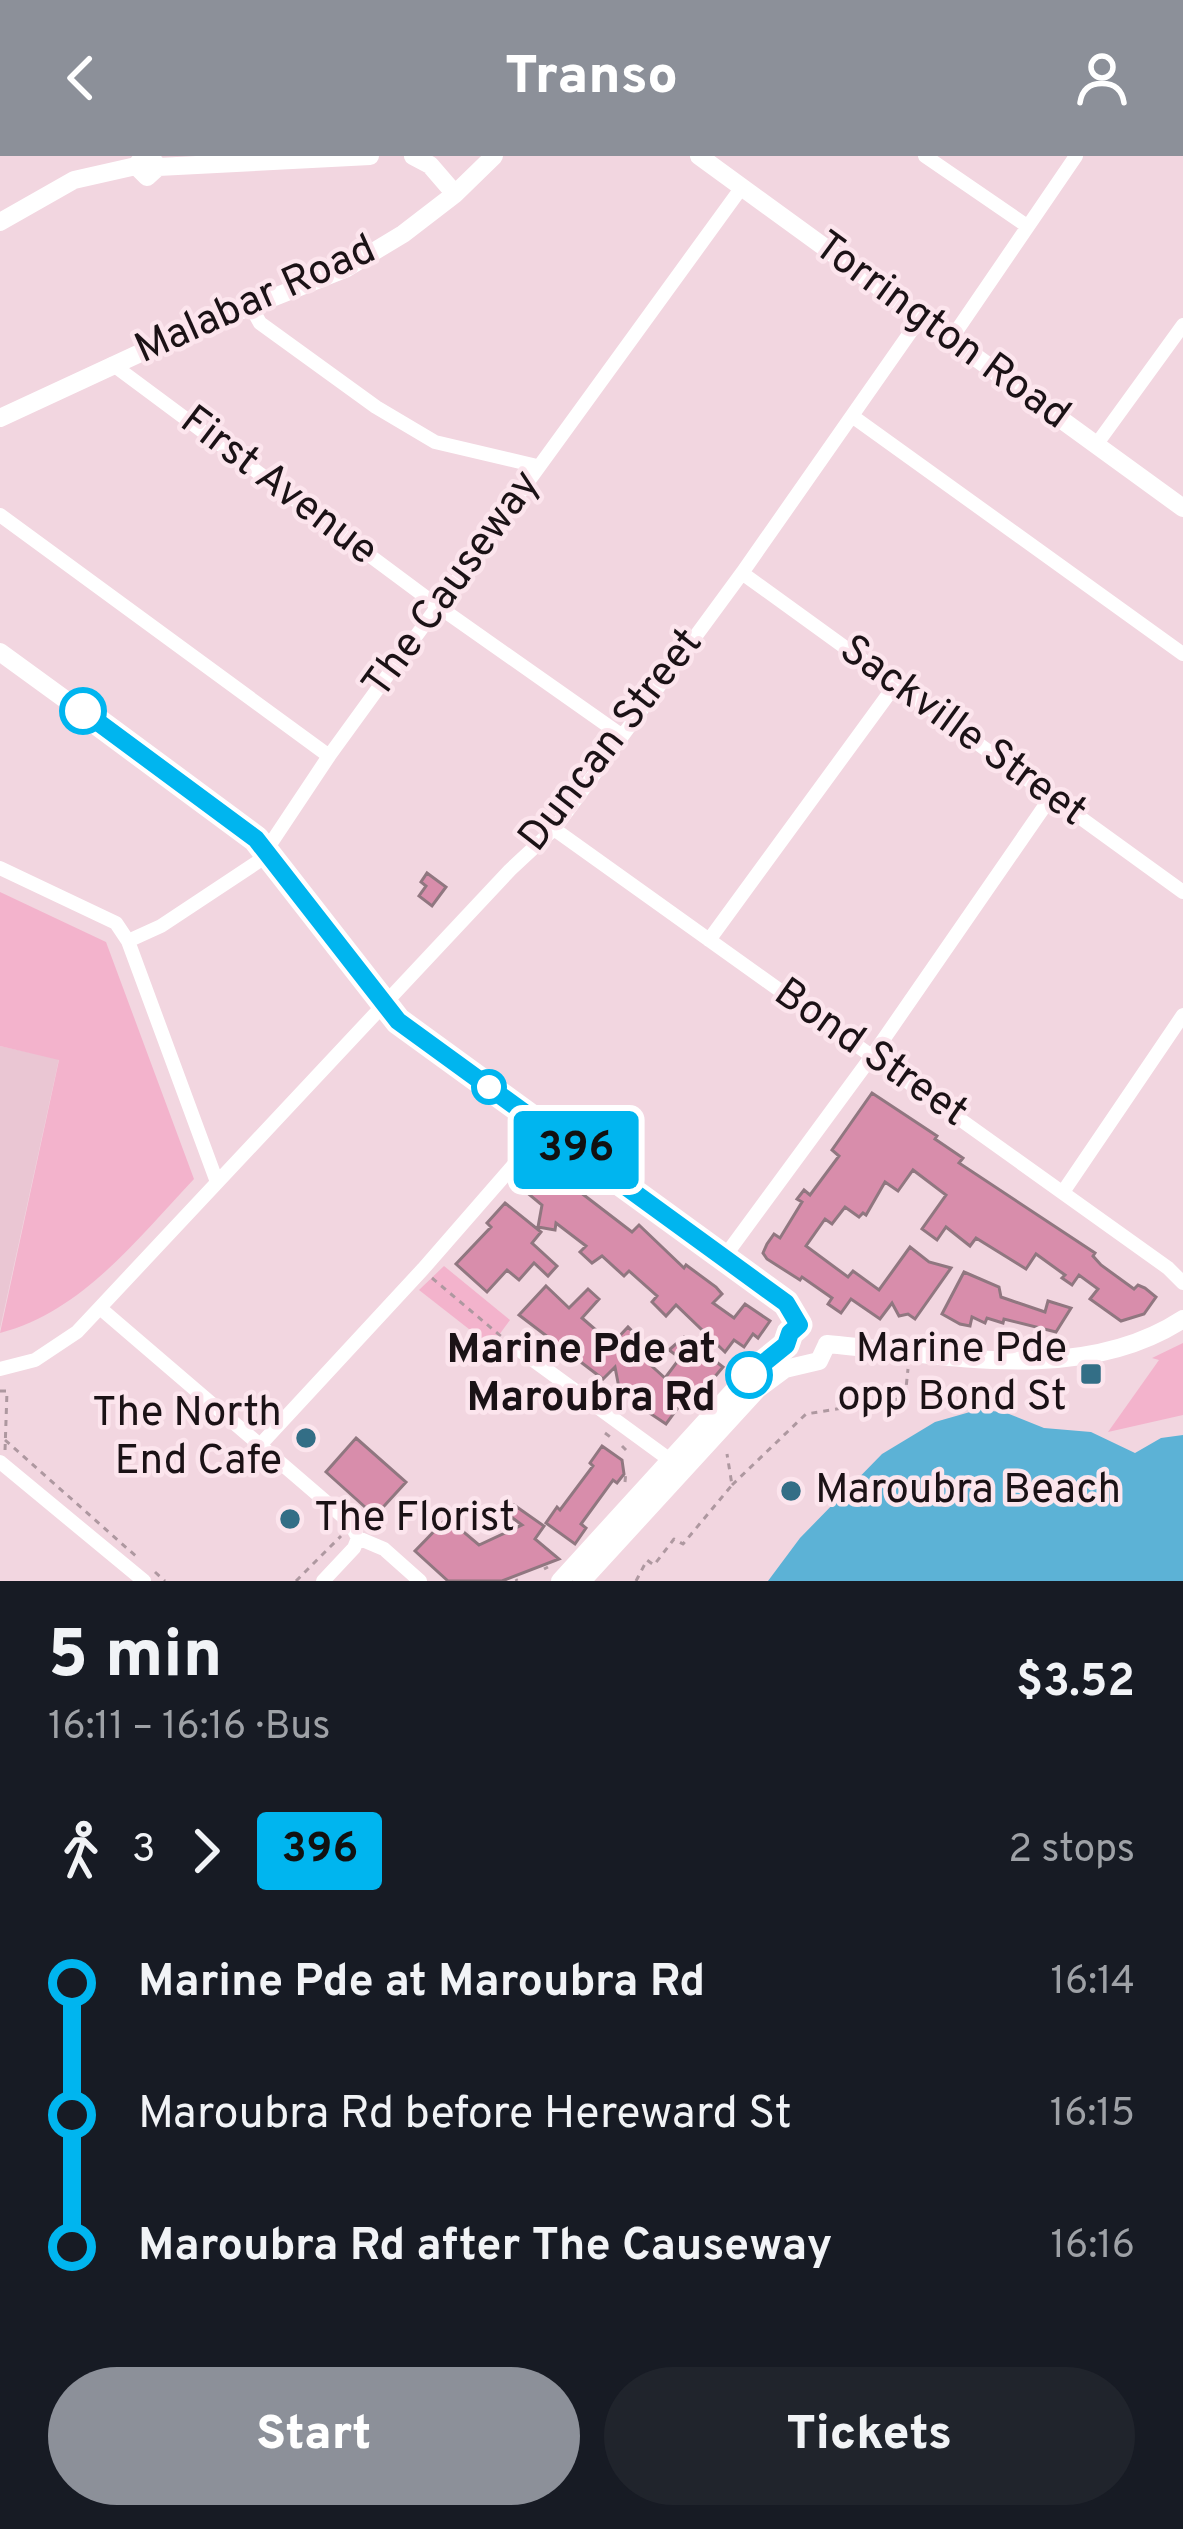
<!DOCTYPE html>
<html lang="en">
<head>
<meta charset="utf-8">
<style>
  body { margin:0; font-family:Overpass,sans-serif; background:#20242c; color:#f1f3f6; height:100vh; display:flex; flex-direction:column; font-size:45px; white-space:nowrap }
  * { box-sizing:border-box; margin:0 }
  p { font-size:39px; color:#9ea1a6 }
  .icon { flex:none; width:66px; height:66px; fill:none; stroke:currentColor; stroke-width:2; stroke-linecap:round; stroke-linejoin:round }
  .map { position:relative; height:1425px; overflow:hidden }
  .details { display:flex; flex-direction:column; background:#171b24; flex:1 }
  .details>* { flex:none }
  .badge { padding:0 24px; border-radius:9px; font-size:42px; line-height:78px }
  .map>.badge { position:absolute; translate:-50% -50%; box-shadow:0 0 0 6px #fff }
  .legs { display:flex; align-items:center; gap:18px; height:132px; padding:0 48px; font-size:39px }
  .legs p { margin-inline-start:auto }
  .head { display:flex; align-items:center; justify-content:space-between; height:204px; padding:0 48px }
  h1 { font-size:66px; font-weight:800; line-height:90px }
  .action { display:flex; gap:24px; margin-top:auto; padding:24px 48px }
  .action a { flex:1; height:138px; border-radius:72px; background:#8c9099; color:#fff; font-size:48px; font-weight:800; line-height:138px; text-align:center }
  .action a+a { background:#20242c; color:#f1f3f6 }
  ul { padding:0 48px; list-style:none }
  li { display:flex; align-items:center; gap:42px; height:132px; font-size:45px }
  li i { display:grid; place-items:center; width:18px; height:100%; margin:0 15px; background:currentColor }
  li i::after { content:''; width:30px; height:30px; margin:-15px; border:9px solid; border-radius:50%; background:#171b24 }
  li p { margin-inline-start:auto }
  li:first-child i { background:linear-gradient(#0000 50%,currentColor 0) }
  li:last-child i { background:linear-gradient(currentColor 50%,#0000 0) }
  header { display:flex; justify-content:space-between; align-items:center; height:156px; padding:0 48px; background:#8c9099; color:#fff; font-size:54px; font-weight:800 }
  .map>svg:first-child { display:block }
</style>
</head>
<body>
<header><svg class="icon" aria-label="back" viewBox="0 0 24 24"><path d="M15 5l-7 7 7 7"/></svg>Transo<svg class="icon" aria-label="person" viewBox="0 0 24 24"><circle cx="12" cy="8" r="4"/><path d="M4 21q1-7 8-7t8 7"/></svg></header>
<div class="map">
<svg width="1183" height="1425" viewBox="0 0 1183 1425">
  <rect width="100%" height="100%" fill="#f2d6e0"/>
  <path fill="#eac6d3" d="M0,890L59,903L0,1173Z"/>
  <path fill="#f3b3cc" d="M0,736L106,786L194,1023C138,1082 82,1156 0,1177L59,904L0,890Z
    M444,1110L510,1164L485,1198L474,1177L419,1134Z
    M1183,1187V1259L1108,1276L1159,1204L1152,1202Z"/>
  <path fill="#5cb2d6" d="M977,1254L1004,1256L1044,1272L1091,1276L1135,1297L1161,1282L1183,1279V1425H768L800,1382L882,1298L935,1266Z"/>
  <path fill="#d88dab" stroke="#907780" stroke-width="3" d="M427,717L446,731L432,750L419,740L426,730L421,726Z
    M872,937L937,980L935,983L963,1002L959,1007L1095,1097L1093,1100L1101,1109L1134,1133L1138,1129L1145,1132L1156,1141L1144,1158L1121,1165L1090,1143L1098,1133L1079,1119L1072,1129L1062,1122L1065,1119L1036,1098L1026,1113L976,1082L970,1090L946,1071L937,1084L922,1073L946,1039L913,1014L898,1035L885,1026L866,1059L863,1057L859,1061L845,1051L832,1068L825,1063L806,1090L848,1121L853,1115L879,1134L910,1091L929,1106L951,1112L915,1163L908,1158L899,1160L892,1147L880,1163L851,1143L841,1157L828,1148L832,1142L802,1121L800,1124L767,1103L763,1097L767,1088L774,1078L780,1082L802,1046L797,1043L804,1034L810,1039L839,1000L832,994Z
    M550,1013L632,1076L639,1069L684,1112L686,1109L716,1131L722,1138L713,1147L734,1162L745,1148L770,1165L758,1182L753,1178L744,1191L734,1184L725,1196L676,1149L666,1160L652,1146L657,1140L629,1115L624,1120L602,1100L592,1107L580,1096L586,1090L556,1067L555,1074L538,1071L542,1049L525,1035L535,1021L545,1019Z
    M505,1047L541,1076L532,1087L557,1110L548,1120L534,1107L519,1124L507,1114L487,1136L456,1108L491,1071L487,1067Z
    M964,1116L999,1131L1001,1141L1045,1156L1048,1145L1071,1152L1056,1176L1004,1163L1003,1167L987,1162L985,1167L972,1161L970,1170L960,1168L942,1158Z
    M546,1130L569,1152L588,1133L599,1143L582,1162L612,1188L628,1171L643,1186L635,1195L665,1222L680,1202L669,1194L684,1181L723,1211L693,1247L685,1242L666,1268L633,1246L644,1232L620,1237L615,1211L603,1223L519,1159Z
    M356,1282L406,1326L375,1360L326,1316Z
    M602,1290L622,1304L624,1318L617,1327L613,1324L581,1368L586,1372L575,1388L546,1367L557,1351L560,1354L593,1310L590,1307Z
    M514,1349L544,1370L535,1383L559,1403L502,1425H448L415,1395L447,1362L479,1389L522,1369L507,1358Z"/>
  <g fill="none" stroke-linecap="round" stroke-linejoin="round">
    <path stroke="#ae98a0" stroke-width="3" stroke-dasharray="6 6" stroke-linecap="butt" d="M432,1122L503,1182
      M0,1235H7L5,1295
      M605,1277L613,1283
      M5,1284L138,1402
      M622,1290L626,1294
      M625,1326L626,1315
      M732,1329L806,1258L905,1242L908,1213
      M544,1413L548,1411
      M155,1416L165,1425
      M516,1423L517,1425
      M296,1425L341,1380
      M636,1425L647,1404L654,1409L674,1383L683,1388L732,1329L727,1298"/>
    <path stroke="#fff" stroke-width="14" d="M925,0L1027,70
      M250,149L260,167L376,251L435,286L537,310
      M951,183L1076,0
      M112,208L439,451L621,579
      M852,260L1183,498
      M1096,289L1183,169
      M0,359L329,600
      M742,417L1183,736
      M554,673L1168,1112L1183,1127
      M0,712L116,767L128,785L217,1026
      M709,784L896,528
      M128,785L161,770L259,705L329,600L742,31
      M1063,1036L1183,859
      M725,1100L872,900L1051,641
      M100,1152L332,1351L350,1367L358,1382L384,1393L420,1425
      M514,1190L670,1304
      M0,1213L35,1204L77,1176L510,714L554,673L742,417L921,161
      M261,1288L423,1113L546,972
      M0,1306L144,1425
      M323,1425L354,1392L358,1382"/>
    <path stroke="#fff" stroke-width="18" d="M144,0L136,10L147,21L158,11L150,0
      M413,0L430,9L455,38
      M699,0L1183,352
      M158,11L370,0
      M0,66L74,24L136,10
      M0,262L179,179L345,113L403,78L455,38L494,0
      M0,496L257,683L398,865L758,1123L786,1147L799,1169
      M827,1188C942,1198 1081,1230 1183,1163
      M560,1425L744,1223L786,1189
      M582,1425L758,1233L785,1213L819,1205L827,1188"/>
  </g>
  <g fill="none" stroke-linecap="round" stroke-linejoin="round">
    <defs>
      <path id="line-1" d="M83,555L256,683L398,865L786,1147L799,1169L790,1177L786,1189L749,1219"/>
    </defs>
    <use href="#line-1" stroke="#fff" stroke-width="27"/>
    <use href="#line-1" stroke="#00b5ef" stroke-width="18"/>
  </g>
  <g fill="#fff" stroke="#00b5ef" stroke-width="6">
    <circle cx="83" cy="555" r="21"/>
    <circle cx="489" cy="931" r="15"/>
    <circle cx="749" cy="1219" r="21"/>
  </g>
  <g fill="#336e86" stroke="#fce5ed" stroke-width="4.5">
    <rect x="1079" y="1206" width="24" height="24" rx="6"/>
    <circle cx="306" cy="1282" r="12"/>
    <circle cx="791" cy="1335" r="12"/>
    <circle cx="290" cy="1363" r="12"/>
  </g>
  <g text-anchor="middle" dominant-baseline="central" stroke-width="9" stroke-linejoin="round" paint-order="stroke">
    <g font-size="42" fill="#1b1216" stroke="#fce5ed">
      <text transform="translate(256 145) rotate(-24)">Malabar Road</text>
      <text transform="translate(941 176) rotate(36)">Torrington Road</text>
      <text transform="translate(278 331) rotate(37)">First Avenue</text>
      <text transform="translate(453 429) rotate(-54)">The Causeway</text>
      <text transform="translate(962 576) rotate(36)">Sackville Street</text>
      <text transform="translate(612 585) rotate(-52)">Duncan Street</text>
      <text transform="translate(870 898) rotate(35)">Bond Street</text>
    </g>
    <g font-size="42" fill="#1b1216" stroke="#fce5ed" text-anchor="end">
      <text x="1067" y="1194">Marine Pde<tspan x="1067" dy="48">opp Bond St</tspan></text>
      <text x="282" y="1258">The North<tspan x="282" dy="48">End Cafe</tspan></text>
      <text x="815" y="1335" text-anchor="start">Maroubra Beach</text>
      <text x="314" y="1363" text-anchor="start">The Florist</text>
    </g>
    <g font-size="42" font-weight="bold" fill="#1b1216" stroke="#fce5ed" text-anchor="end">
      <text x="716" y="1195">Marine Pde at<tspan x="716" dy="48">Maroubra Rd</tspan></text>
    </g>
  </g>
</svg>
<b class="badge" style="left:576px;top:994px;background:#00b5ef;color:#111">396</b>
</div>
<section class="details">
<div class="head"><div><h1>5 min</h1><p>16:11 – 16:16 · Bus</p></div><b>$3.52</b></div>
<div class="legs"><svg class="icon" aria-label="walk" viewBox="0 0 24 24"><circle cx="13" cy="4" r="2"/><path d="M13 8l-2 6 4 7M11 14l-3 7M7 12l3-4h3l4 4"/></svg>3<svg class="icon" aria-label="forward" viewBox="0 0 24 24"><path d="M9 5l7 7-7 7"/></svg><b class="badge" style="background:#00b5ef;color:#111">396</b><p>2 stops</p></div>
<ul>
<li><i style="color:#00b5ef"></i><b>Marine Pde at Maroubra Rd</b><p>16:14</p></li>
<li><i style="color:#00b5ef"></i><span>Maroubra Rd before Hereward St</span><p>16:15</p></li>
<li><i style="color:#00b5ef"></i><b>Maroubra Rd after The Causeway</b><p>16:16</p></li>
</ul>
<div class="action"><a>Start</a><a>Tickets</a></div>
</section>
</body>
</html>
